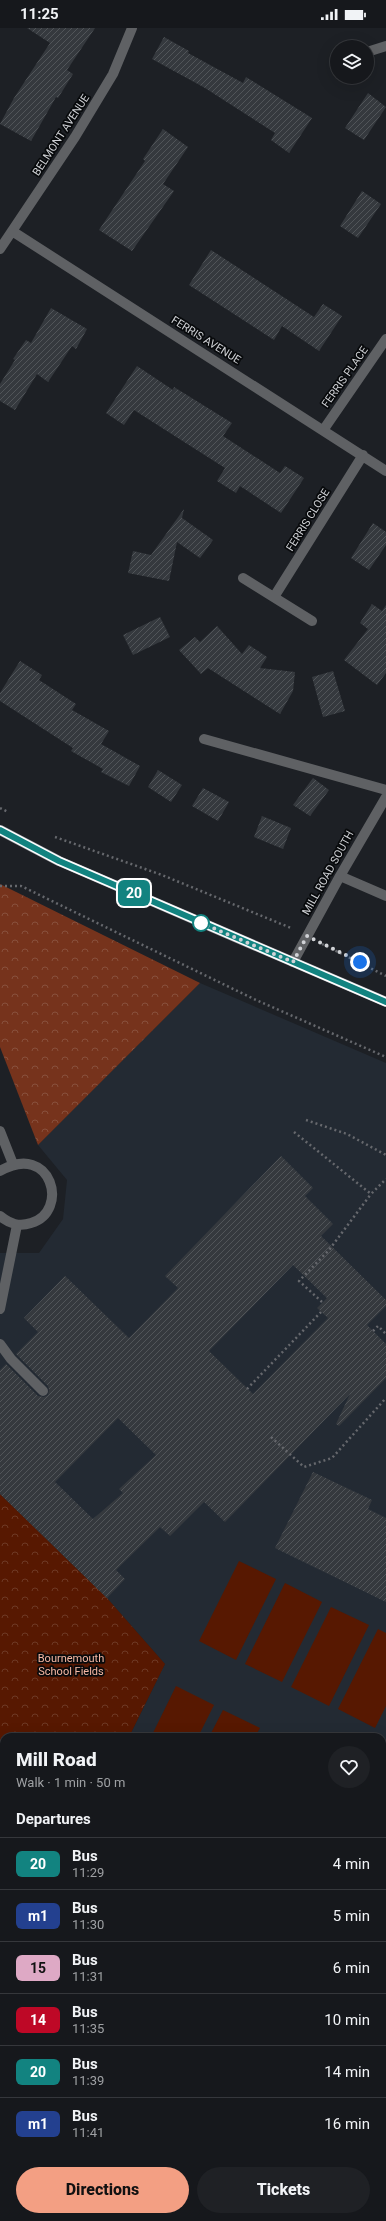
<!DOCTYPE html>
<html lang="en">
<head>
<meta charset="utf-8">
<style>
  body { margin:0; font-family:Roboto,sans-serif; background:#1f2125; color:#f1f3f6; height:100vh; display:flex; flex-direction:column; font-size:15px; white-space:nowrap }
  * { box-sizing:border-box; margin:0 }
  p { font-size:13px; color:#9ea0a3 }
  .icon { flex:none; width:22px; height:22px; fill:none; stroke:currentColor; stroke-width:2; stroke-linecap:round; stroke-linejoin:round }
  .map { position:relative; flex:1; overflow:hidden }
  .panel { position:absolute; left:0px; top:1705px; width:386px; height:488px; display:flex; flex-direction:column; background:#16181c; border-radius:12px 12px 0 0; box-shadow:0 4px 16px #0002,0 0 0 1px #35373b }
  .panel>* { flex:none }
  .badge { padding:0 8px; border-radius:6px; font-size:14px; line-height:26px }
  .buttons { position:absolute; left:330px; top:12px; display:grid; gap:8px }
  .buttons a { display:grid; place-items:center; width:44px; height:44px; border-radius:50%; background:#16181c; box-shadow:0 4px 16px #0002,0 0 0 1px #35373b; font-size:20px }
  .you { position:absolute; width:20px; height:20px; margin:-10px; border:3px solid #fff; border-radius:50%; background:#1a73e8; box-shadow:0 0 0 6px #1a73e833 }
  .map>.badge { position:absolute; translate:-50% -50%; box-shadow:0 0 0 2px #fff }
  h2 { padding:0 16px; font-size:15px; line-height:36px }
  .round { display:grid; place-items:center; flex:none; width:42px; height:42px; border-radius:21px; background:#1f2125 }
  .overview { display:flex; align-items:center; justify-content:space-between; height:68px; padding:0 16px }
  h1 { font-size:19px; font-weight:800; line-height:30px }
  .action { display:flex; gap:8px; margin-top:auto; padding:8px 16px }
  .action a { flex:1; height:46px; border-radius:24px; background:#f39f83; color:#111; font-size:16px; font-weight:800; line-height:46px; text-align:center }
  .action a+a { background:#1f2125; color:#f1f3f6 }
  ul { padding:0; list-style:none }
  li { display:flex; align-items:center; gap:12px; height:52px; padding:0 16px; border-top:1px solid #35373b }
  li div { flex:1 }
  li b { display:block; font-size:15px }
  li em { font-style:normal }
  li .badge { min-width:44px; font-weight:700; text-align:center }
  .status { display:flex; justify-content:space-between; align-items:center; height:28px; padding:0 20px; background:#16181c; direction:ltr }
  .status svg { height:11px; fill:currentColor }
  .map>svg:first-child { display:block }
</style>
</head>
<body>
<div class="status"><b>11:25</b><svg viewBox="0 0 49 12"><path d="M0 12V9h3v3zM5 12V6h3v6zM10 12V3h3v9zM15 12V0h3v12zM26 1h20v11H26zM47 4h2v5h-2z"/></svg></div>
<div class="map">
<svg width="386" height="2193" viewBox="0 0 386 2193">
  <defs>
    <pattern id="forest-crowns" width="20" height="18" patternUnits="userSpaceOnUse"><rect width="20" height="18" fill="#76331c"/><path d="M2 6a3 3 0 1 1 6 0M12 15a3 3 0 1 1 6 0" fill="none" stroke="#88503c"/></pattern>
    <pattern id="park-crowns" width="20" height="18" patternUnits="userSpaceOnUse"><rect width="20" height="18" fill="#571801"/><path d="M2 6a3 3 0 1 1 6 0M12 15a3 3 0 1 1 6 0" fill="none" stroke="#6e3925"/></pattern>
    <pattern id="building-hatch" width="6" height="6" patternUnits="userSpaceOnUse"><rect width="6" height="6" fill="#35393e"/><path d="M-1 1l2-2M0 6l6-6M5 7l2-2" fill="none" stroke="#515559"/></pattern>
  </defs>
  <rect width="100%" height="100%" fill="#1d2025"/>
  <path fill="#232a33" d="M200,955L386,1035V1845L382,1851V1709H129L165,1636L107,1570L0,1466V1225H39L63,1191L67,1152L38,1117Z"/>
  <path fill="url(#forest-crowns)" d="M0,856L200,955L38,1117L0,1019Z"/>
  <path fill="url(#park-crowns)" d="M0,1466L107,1570L165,1636L129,1709H4V2189H29L23,2193H0Z"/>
  <path fill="#571801" d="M239,1533L276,1551L236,1632L199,1613Z
    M285,1555L322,1574L282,1654L245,1636Z
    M331,1579L369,1597L329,1678L291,1659Z
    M378,1601L386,1605V1678L375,1700L338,1681Z
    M176,1658L214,1677L198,1709H151Z
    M223,1682L260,1700L255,1709H209Z"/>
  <path fill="url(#building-hatch)" fill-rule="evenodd" d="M27,0H95L67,42L73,46L58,70L56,69L31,113L0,96L14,70L50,15Z
    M164,9L189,23L188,25L243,55L246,49L312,90L289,125L271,112L275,105L205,60L152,31Z
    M368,65L386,79L364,112L345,100Z
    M163,101L188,119L163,156L174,163L132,223L99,202L145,133L143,131Z
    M362,163L381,176L358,210L340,198Z
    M211,222L314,289L323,276L342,288L319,323L282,298L274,312L189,257Z
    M51,280L87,301L76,321L72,318L48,354L37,346L15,382L0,373V356L15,332L13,331L26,312L31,315Z
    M137,338L173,362L174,359L232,395L223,408L280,445L285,438L304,450L281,485L240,458L236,465L217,453L225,440L134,382L124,397L106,385Z
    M184,481L182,490L213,512L200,530L177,514L169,553L128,545L133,523L151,527Z
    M373,495L386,504V517L369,542L351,530Z
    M372,576L382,583L386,577V645L377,657L344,632L368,601L360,595Z
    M160,589L170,609L133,627L123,607Z
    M217,598L242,626L249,617L267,629L260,640L295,644L293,663L280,686L208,640L201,646L179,622L195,609L200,614Z
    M20,633L42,647L39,652L76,676L72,682L109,703L101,716L140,738L129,758L101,744L103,741L71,723L73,720L0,673V665Z
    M333,643L345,683L323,689L312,649Z
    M158,742L182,757L171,774L148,759Z
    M313,750L329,762L310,788L293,777Z
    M203,760L229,774L218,793L192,778Z
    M262,788L291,800L283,821L254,809Z
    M281,1128L313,1160L305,1168L333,1196L321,1208L386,1272V1278L367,1297L386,1316V1350L339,1398L336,1396L350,1366L225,1494L204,1474L170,1508L160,1499L116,1542L125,1551L107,1570L0,1466V1342L6,1336L38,1368L44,1369L48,1367L49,1362L48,1358L16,1326L38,1304L24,1290L65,1248L129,1310L178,1260L165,1248ZM293,1237L327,1270L317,1280L328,1290L253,1366L209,1323ZM118,1390L156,1427L119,1461L123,1465L93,1491L55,1454Z
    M313,1444L372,1472L368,1481L386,1490V1574L275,1520Z"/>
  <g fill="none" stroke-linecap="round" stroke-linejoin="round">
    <path stroke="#66686d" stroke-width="2.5" stroke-dasharray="2 3" stroke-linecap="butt" d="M0,780L8,784
      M55,809L162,847L291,900
      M0,858H21L256,972L386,1029
      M322,916L386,948
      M306,1092L347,1106L386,1127
      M294,1104L371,1166L386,1151
      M322,1274L299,1253L329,1222L371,1166
      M373,1303L378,1298L386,1306
      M247,1361L321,1284
      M271,1409L304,1439L332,1430L386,1370"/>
    <path stroke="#5f6164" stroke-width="10" d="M367,24L386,18
      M12,203L386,443
      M0,221L75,109L113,46L132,0
      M324,401L386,311
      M243,550L312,593
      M274,569L363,427
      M204,711L386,762
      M340,848L386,868
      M293,934L340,848L386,769
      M0,1103L13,1136
      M0,1143C52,1113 70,1184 31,1195C19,1199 10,1196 0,1188
      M0,1281L17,1197
      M0,1316L11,1331L43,1363
      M382,1926L386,1922
      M382,1988L386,1983
      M99,2193L104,2189
      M169,2193L174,2189
      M382,2193L386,2190"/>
    <path stroke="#a0a3a9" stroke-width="10" d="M0,802L59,833L386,974"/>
  </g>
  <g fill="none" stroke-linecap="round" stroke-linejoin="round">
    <defs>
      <path id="line" d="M0,802L59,833L386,974"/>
    </defs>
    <use href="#line" stroke="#fff" stroke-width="9"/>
    <use href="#line" stroke="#128380" stroke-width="6"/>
    <path stroke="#d0d2d6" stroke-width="4" stroke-dasharray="0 7.2" d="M201,895L293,934L307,908L360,934"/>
  </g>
  <circle fill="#fff" stroke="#128380" stroke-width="2" cx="201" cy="895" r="8"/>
  <g text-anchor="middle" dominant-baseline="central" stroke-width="3.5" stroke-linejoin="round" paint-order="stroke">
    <g font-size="11" fill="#d0d2d6" stroke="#080a0c">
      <text transform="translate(61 107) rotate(-57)">BELMONT AVENUE</text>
      <text transform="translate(206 312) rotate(32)">FERRIS AVENUE</text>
      <text transform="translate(345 349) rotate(-55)">FERRIS PLACE</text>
      <text transform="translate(308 492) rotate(-58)">FERRIS CLOSE</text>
      <text transform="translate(328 845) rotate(-61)">MILL ROAD SOUTH</text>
    </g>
    <g font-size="11" fill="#f7b8a3" stroke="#080a0c">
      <text x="71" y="1630">Bournemouth<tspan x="71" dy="13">School Fields</tspan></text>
    </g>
  </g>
</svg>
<div class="buttons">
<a><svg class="icon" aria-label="layers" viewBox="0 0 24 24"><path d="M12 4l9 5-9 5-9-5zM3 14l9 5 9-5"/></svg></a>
</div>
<div class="you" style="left:360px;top:934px"></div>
<b class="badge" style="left:134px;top:865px;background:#128380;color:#fff">20</b>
<section class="panel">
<div class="overview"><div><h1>Mill Road</h1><p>Walk · 1 min · 50 m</p></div><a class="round"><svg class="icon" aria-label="heart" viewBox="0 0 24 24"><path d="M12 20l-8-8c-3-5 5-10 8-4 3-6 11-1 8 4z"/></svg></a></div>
<h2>Departures</h2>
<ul>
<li><span class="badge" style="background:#128380;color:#fff">20</span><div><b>Bus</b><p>11:29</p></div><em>4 min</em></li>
<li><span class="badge" style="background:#23408f;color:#fff">m1</span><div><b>Bus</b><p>11:30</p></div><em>5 min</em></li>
<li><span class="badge" style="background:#dea9c5;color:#111">15</span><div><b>Bus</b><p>11:31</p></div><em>6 min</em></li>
<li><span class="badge" style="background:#be0826;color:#fff">14</span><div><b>Bus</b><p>11:35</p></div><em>10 min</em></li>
<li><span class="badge" style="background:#128380;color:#fff">20</span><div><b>Bus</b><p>11:39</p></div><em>14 min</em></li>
<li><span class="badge" style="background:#23408f;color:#fff">m1</span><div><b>Bus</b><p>11:41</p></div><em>16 min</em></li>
</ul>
<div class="action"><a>Directions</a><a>Tickets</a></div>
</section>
</div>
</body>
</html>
